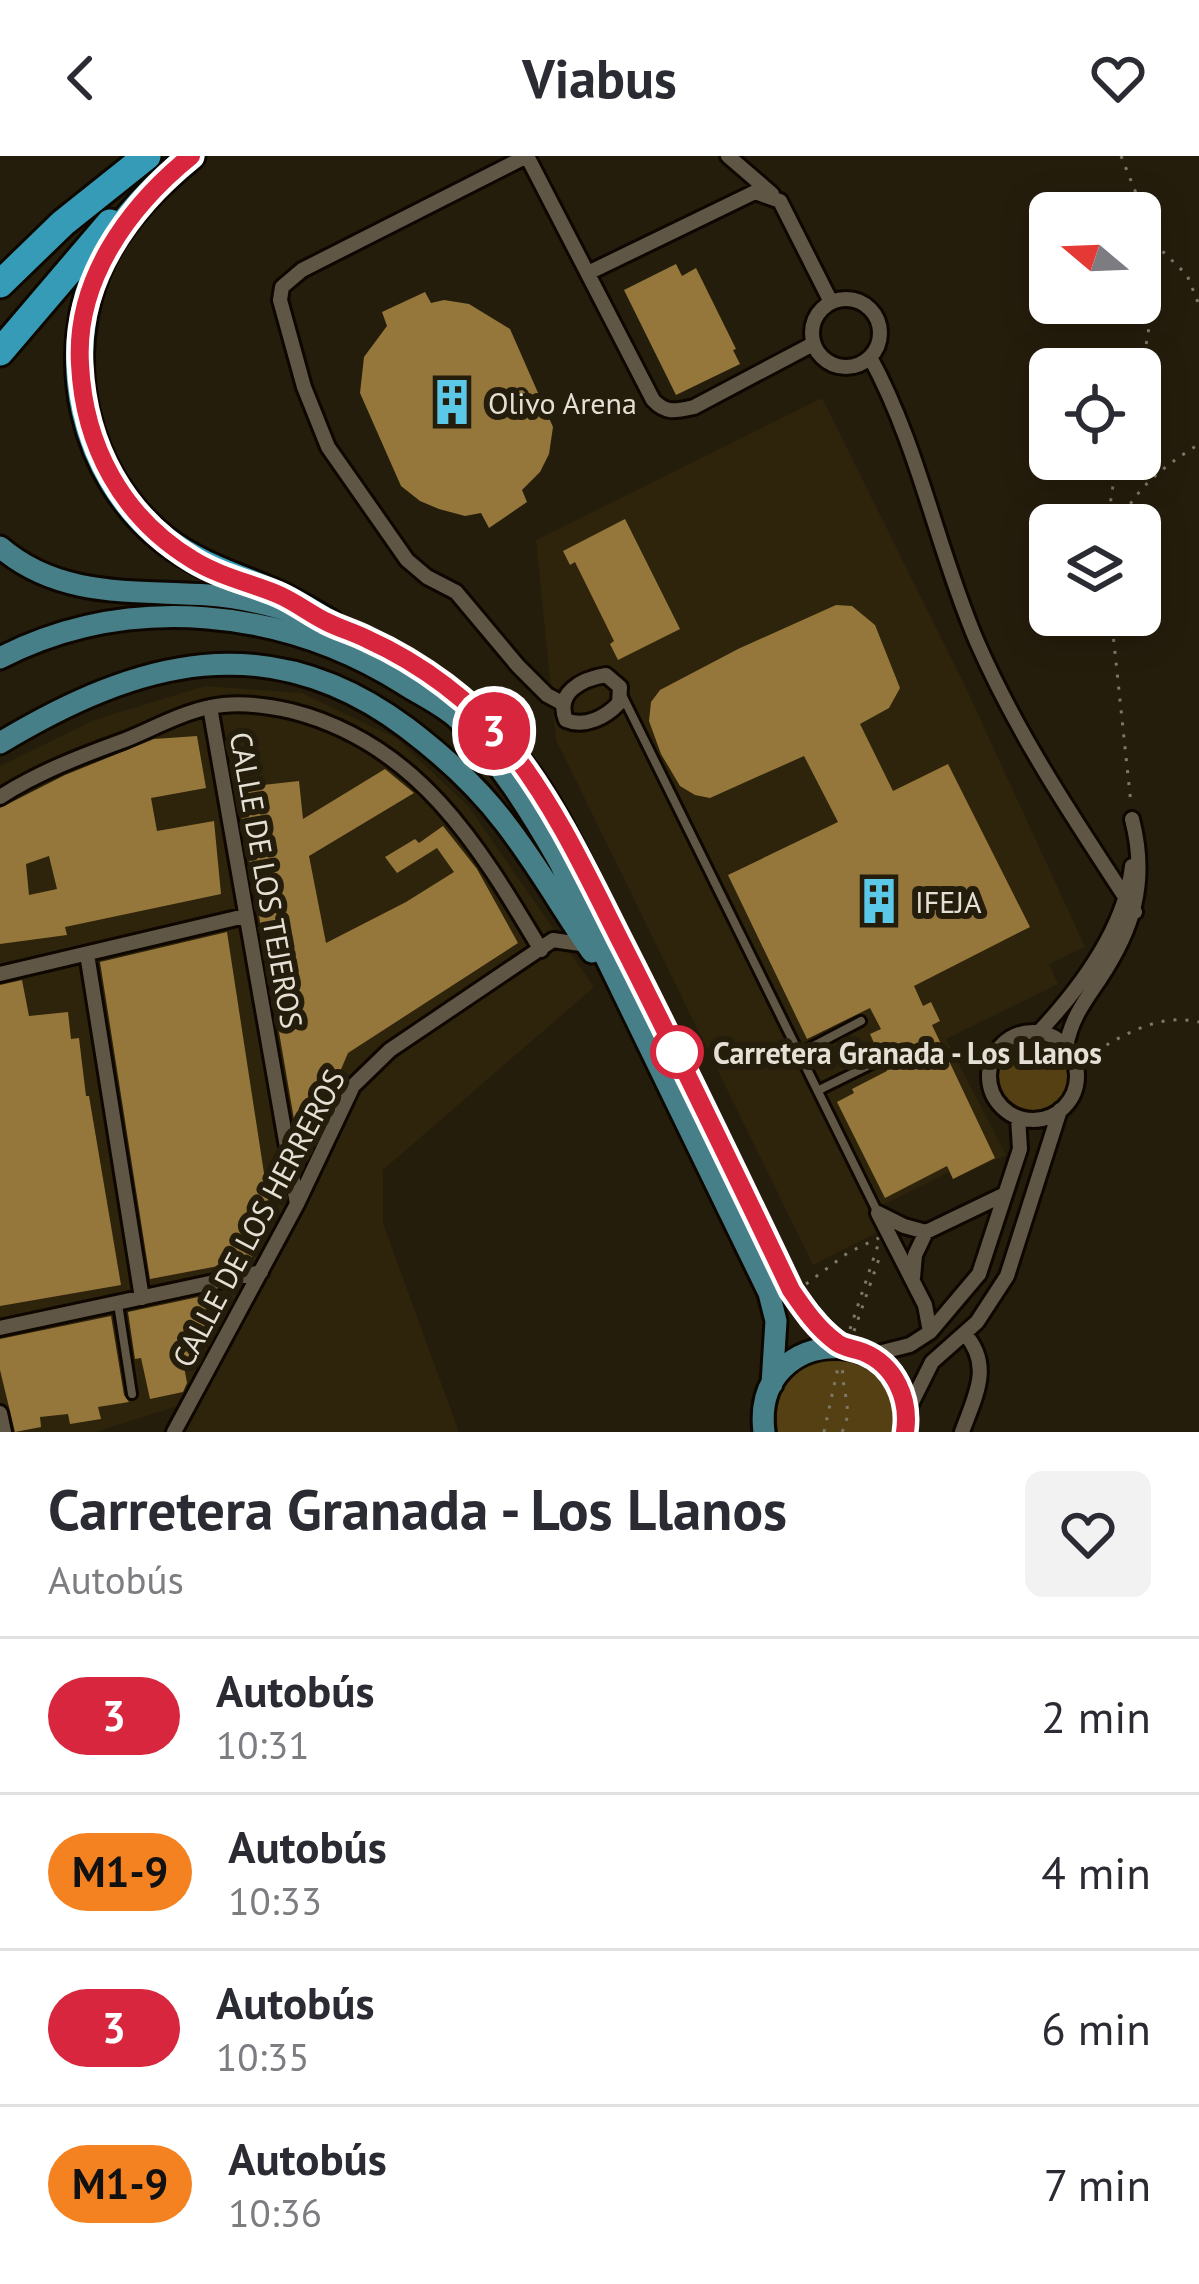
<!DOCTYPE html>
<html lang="es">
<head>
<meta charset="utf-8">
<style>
  body { margin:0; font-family:"PT Sans",sans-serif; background:#f2f2f3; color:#2b2b33; height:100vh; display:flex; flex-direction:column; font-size:45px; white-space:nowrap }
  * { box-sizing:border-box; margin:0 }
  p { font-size:39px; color:#7c7c81 }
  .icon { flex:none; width:66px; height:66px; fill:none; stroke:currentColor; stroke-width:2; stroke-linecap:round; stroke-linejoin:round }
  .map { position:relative; height:1276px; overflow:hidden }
  .panel { display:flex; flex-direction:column; background:#fff; flex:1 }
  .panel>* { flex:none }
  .badge { padding:0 24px; border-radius:39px; font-size:42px; line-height:78px }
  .needle { width:78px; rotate:289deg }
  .fabs { position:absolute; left:1029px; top:36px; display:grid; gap:24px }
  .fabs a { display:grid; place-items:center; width:132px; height:132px; border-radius:18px; background:#fff; box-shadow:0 6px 30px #0003; font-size:60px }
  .map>.badge { position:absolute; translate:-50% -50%; box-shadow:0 0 0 6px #fff }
  .round { display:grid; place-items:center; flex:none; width:126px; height:126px; border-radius:18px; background:#f2f2f3 }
  .headline { display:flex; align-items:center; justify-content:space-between; height:204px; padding:0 48px }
  h1 { font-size:57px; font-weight:800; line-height:90px }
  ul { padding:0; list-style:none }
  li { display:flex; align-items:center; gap:36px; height:156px; padding:0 48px; border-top:3px solid #e1e1e2 }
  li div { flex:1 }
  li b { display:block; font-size:45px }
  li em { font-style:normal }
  li .badge { min-width:132px; font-weight:700; text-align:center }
  header { display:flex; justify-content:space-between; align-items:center; height:156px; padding:0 48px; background:#fff; font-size:54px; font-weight:800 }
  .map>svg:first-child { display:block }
</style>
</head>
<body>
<header><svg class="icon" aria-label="back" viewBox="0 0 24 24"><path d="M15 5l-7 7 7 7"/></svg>Viabus<svg class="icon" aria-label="heart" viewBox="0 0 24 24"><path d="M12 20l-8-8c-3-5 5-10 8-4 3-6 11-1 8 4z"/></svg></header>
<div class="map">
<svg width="1199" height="1276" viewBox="0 0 1199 1276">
  <rect width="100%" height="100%" fill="#251d0c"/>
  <path fill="#2e230b" d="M822,242L966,532L1085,791L1049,808L1058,828L946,883L1006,999L953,1023L949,1016L873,1054L880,1075L813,1109L556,584L536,384Z
    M205,530L302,537L396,582L468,650L594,831L383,1014V1067L459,1276H166L181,1249L95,1276H0V610L94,564Z"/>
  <path fill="#554013" d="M999 919a35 35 0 1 1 70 0a35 35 0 1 1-70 0Z
    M842,1199C882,1210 898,1235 895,1276H778C771,1231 798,1203 842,1199Z"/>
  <path fill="#95773b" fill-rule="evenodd" d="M676,108L682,120L696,112L736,193L733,194L740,208L676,239L624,134Z
    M425,136L431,147L444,144L469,148L510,173L553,271L549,298L540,316L522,334L527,346L489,372L481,357L465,360L439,353L420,345L401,330L360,237L364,201L387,170L382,156Z
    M625,363L680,473L618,504L610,488L614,485L575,406L570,409L563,395Z
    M836,449L852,450L875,469L900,532L889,552L860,568L893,635L948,608L1030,771L914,830L923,850L931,846L940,865L932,869L995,1002L953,1023L947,1010L885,1042L837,946L854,937L852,933L887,915L888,901L878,896L870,878L881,873L870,852L807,883L728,719L838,666L804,600L710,642L695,639L680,630L661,598L649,565L651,546L660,534L738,493Z
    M197,580L206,632L151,642L157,675L214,665L221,738L65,771L67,779L0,788V652L65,619L154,583ZM49,700L57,733L29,739L26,708Z
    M385,613L414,637L309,700L326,787L406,746L454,716L437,692L397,717L385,701L415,683L419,687L443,670L477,713L518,787L348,897L319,965L295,969L237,632L299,625L303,663Z
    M227,776L271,1063L250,1104L150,1123L100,806Z
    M22,824L29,860L68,856L71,883L79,882L86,940H89L121,1129L0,1150V829Z
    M203,1140L212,1182L208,1189L201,1190L202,1201L183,1205L187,1227L183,1236L150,1243L141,1202L135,1203L128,1156Z
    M111,1160L124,1239L129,1246L98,1251L101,1263L70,1268L68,1258L40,1261L41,1271L15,1276L0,1214V1183Z"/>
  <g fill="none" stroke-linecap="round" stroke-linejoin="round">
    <defs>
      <path id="lane" d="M623,541L878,1057
        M800,897L861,865
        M819,934L880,904
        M118,1148L132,1238"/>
      <path id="street" d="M527,0L302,114L282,131L280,144L304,231L328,291L407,404L427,421L456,436L518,510L547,539L562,547
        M527,0L653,244C666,258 676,255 694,251L813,188
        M728,0L772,38
        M588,117L755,36L780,45L831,146
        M812 177a34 34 0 1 1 68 0a34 34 0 1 1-68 0Z
        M870,201C919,291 937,393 977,486C1019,582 1078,669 1135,756
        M606,519L620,531L619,547C606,561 585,572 566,564C555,537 581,523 606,519Z
        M210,551L297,1048
        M0,641C39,616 81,600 125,584C152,573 181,557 210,551C237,545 265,549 291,555C418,587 479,690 541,794
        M87,798L142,1142
        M0,818L245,760
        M989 920a44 44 0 1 1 88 0a44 44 0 1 1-88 0Z
        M1039,876C1081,831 1125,773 1132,710
        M1066,891C1071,863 1084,846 1099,824C1134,772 1148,725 1132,663
        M878,1057L904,1070L926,1076L1005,1038
        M878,1057L925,1149L930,1176
        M913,1122L915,1099L926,1076
        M0,1172L261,1116
        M870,1199L910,1189L930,1176L979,1118L1020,993L1018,962
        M907,1256L932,1206L977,1166L1007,1120L1060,954
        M0,1257L4,1276
        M174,1276L297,1048L353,930L390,894L553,784L587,789
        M962,1276C975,1240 993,1210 965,1178"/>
      <path id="primary" d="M0,391C60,443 135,434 208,439C241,441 275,450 306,460C383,485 449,525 504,585C553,638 582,710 614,773C676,892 733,1013 791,1134L814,1165L840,1190
        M0,502C129,436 283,452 404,528C421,539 443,549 458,563C499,605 530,654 559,705L769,1137L776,1165L772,1228
        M0,587C138,504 268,468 407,572C444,600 477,630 505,667C537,708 562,753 592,796
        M764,1276C750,1164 920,1163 905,1276"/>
      <path id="highway" d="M191,0C157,28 121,63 102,103C56,199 82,320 166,385C202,412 241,422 281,440C298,448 313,458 329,467
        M0,128L63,67L147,0
        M0,196L110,67"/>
    </defs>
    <use href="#lane" stroke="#0e0700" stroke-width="14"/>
    <use href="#street" stroke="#0e0700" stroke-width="20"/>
    <use href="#primary" stroke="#0e0700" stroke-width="27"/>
    <use href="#highway" stroke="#0e0700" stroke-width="33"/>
    <path stroke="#7e7869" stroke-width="3" stroke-dasharray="3 9" stroke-linecap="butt" d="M1121,0L1153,79L1155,136L1140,225
      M1154,87L1187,119L1199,149
      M1107,369L1117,303
      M1119,369C1135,331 1165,310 1199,288
      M1111,459L1131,648
      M1076,908C1111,886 1155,855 1199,866
      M806,1128L849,1096L879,1082
      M850,1173L878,1089
      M854,1175L881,1097
      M824,1276L839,1207
      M842,1276C855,1253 840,1233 843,1209"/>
    <use href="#lane" stroke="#605645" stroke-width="8"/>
    <use href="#street" stroke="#605645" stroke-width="14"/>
    <use href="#primary" stroke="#477f89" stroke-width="21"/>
    <use href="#highway" stroke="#369bb7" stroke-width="27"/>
  </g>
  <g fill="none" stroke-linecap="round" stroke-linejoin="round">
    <defs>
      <path id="line" d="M191,0C128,51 75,124 80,208C84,290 122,361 193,404C219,420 250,427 277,438C294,445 309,457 325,465C338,472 353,476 367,483C420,507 474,546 510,593C557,653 589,723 623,790C681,904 736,1019 791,1134C804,1153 817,1172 836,1186C843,1192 853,1192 863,1196C895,1209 910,1243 905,1276"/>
    </defs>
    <use href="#line" stroke="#fff" stroke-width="27"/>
    <use href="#line" stroke="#d7263d" stroke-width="18"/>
  </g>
  <defs>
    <symbol id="building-bare" viewBox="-9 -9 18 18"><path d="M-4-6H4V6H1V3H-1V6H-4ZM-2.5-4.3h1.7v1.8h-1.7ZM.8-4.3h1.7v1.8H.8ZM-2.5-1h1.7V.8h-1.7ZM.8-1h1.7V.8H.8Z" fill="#5bc8e7" stroke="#251d0c" stroke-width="2.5" paint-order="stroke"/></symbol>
  </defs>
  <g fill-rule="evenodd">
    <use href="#building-bare" x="419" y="213" width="66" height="66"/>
    <use href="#building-bare" x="846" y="712" width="66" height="66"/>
  </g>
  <circle fill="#fff" stroke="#d7263d" stroke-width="6" cx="677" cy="896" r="24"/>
  <g text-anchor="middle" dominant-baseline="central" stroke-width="12" stroke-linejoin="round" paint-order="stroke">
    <g font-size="30" fill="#e5e0d5" stroke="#251d0c" text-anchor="start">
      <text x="488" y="246">Olivo Arena</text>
      <text x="915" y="745">IFEJA</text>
    </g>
    <g font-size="30" fill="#e5e0d5" stroke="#251d0c">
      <text transform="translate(267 724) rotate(80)">CALLE DE LOS TEJEROS</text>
      <text transform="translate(258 1062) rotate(-62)">CALLE DE LOS HERREROS</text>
    </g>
    <g font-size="30" font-weight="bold" fill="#e5e0d5" stroke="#251d0c" text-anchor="start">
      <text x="713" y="896">Carretera Granada - Los Llanos</text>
    </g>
  </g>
</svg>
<div class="fabs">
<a><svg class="needle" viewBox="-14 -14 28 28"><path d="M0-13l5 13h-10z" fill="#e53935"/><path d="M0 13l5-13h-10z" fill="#7c7c81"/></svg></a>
<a><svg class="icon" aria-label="locate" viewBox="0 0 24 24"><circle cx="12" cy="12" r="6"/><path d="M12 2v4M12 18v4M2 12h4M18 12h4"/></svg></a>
<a><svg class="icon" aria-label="layers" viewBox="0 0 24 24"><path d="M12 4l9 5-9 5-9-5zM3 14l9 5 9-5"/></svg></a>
</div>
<b class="badge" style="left:494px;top:575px;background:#d7263d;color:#fff">3</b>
</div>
<section class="panel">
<div class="headline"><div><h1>Carretera Granada - Los Llanos</h1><p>Autobús</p></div><a class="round"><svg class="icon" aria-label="heart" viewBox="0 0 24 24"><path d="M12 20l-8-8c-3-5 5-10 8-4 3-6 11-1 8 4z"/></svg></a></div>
<ul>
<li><span class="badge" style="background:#d7263d;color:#fff">3</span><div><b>Autobús</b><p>10:31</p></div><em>2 min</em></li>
<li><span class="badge" style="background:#f58220;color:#111">M1-9</span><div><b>Autobús</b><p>10:33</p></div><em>4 min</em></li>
<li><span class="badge" style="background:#d7263d;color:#fff">3</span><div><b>Autobús</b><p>10:35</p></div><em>6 min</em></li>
<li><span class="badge" style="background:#f58220;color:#111">M1-9</span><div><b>Autobús</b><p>10:36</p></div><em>7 min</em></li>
</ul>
</section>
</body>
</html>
